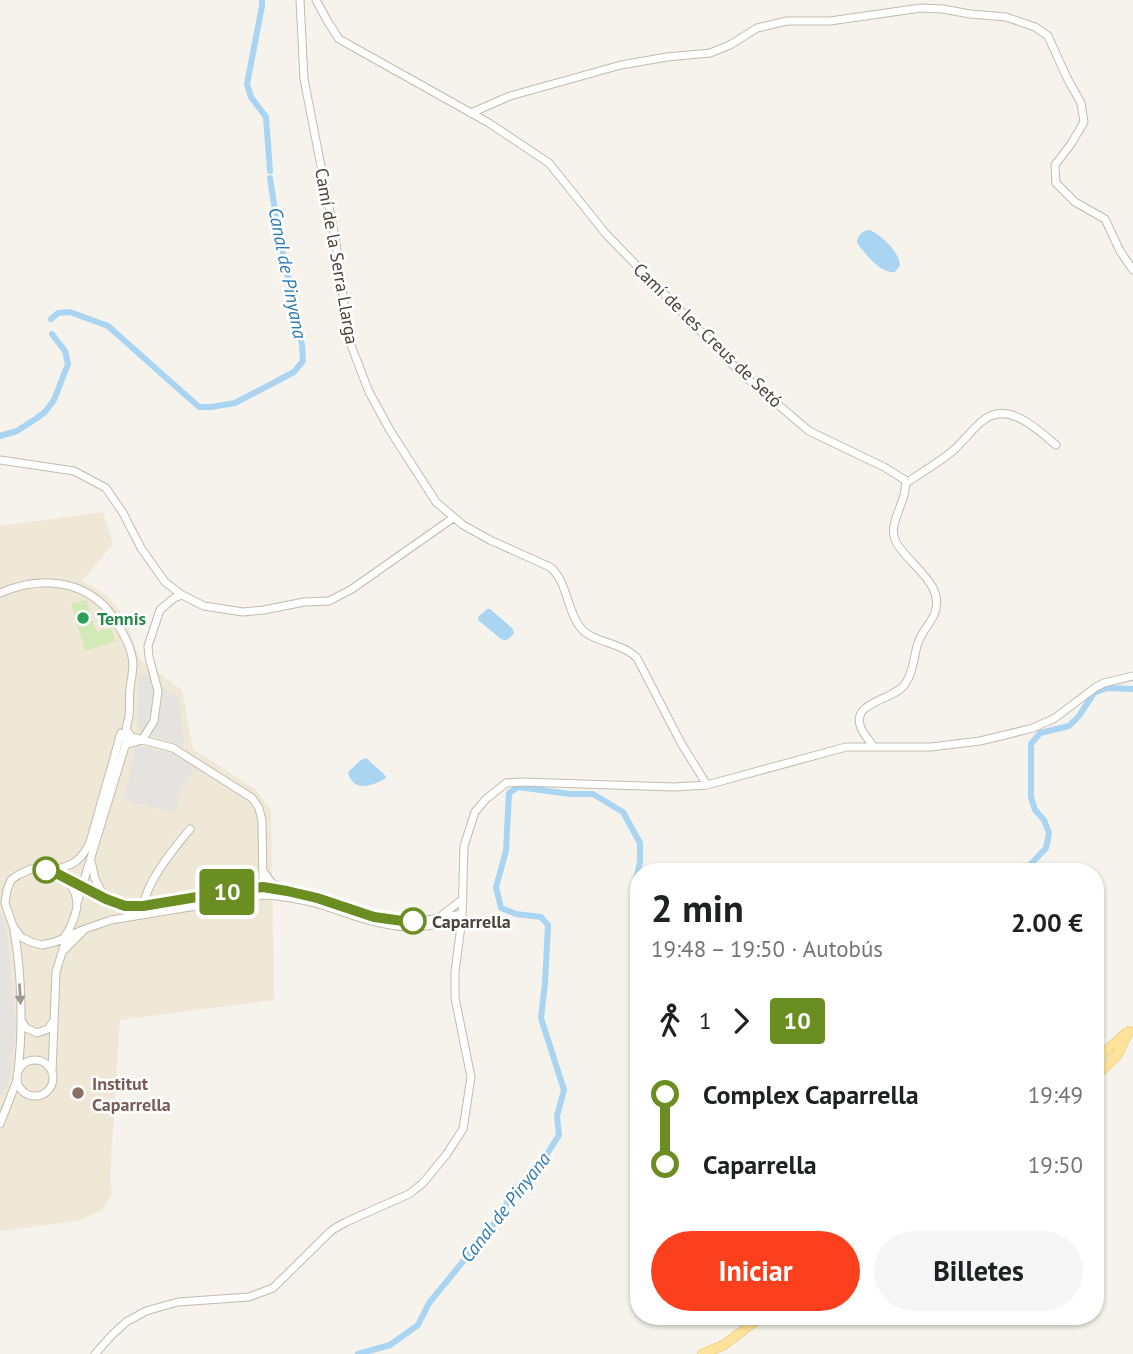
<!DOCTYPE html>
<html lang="es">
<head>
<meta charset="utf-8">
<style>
  body { margin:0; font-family:"PT Sans",sans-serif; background:#f6f6f6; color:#202124; height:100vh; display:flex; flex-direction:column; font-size:26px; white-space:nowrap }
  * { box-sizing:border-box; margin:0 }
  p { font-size:23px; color:#757577 }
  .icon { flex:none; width:38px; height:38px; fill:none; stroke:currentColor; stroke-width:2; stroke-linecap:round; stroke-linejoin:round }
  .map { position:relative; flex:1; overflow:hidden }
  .panel { position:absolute; left:630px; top:863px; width:474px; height:462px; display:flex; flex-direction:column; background:#fff; border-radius:28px; box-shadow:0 2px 5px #0004 }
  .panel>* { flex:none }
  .badge { padding:0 14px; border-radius:5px; font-size:24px; line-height:46px }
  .map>.badge { position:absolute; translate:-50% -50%; box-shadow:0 0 0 4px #fff }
  .legs { display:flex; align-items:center; gap:10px; height:77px; padding:0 21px; font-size:23px }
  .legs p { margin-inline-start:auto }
  .summary { display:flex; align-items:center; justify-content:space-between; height:119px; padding:0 21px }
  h1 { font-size:38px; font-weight:600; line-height:52px }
  .action { display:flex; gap:14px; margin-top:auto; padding:14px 21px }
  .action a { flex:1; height:80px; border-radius:42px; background:#fc3f1d; color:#fff; font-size:28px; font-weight:600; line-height:80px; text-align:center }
  .action a+a { background:#f6f6f6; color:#202124 }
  ul { padding:0 21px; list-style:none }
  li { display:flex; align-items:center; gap:24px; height:70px; font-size:26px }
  li i { display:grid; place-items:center; width:10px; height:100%; margin:0 9px; background:currentColor }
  li i::after { content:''; width:18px; height:18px; margin:-9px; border:5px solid; border-radius:50%; background:#fff }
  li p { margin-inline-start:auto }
  li:first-child i { background:linear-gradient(#0000 50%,currentColor 0) }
  li:last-child i { background:linear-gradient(currentColor 50%,#0000 0) }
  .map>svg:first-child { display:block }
</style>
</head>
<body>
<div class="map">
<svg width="1133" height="1354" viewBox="0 0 1133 1354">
  <rect width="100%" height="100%" fill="#f6f3ec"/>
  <path fill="#efe8d6" d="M103,512L113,544L82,581L105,594L125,617L140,660L182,690L193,749L255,789L271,810L274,1000L120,1020L110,1177L112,1194L102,1210L81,1220L3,1231H0V526Z"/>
  <path fill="#d2eab5" d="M86,600L96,632L111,628L115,641L85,651L71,604Z"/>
  <path fill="#e5e3e0" d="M139,673L147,675L156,690L153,714L144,734L137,724Z
    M161,687L178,697L184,747L151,735L158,720Z
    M141,746L172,754L194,767L181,789L175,813L124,800L135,748Z
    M0,912L3,915L7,936L16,1026L11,1070L3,1097L0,1096Z"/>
  <path fill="#a9d4f2" d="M870,230C882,236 900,252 900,266L895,272C880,274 866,254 857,243C857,235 863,230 870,230Z
    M487,609H490L512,628L514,633C510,638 507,642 501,639L478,620V617Z
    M366,758L384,774L386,778C372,787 352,792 348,772L361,760Z"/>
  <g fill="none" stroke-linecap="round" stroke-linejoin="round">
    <path stroke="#a9d4f2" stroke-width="6" d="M262,0V6L247,84L251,97L266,117L270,171
      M51,319L58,313L70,312L108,326L199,407H211L235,403L294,372L303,361L302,345L277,224L270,178
      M0,436L17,431L37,418L45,412L54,400L68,364L65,351L52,334
      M1011,872L1030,865L1046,848L1049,833L1044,820L1035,810L1031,797V744L1040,733L1069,726L1079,716L1094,693L1107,688L1133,689
      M358,1354L390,1345L418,1325L429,1303L502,1214L512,1191L537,1170L559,1135L557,1116L564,1090L541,1018L545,983L548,925L541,917L516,914L501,908L496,887L506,851L509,793L518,787L570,794H593L623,812L640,843V861L636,881L639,890"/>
    <defs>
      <path id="minor" d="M300,0L304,79L336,243L349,340L369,392L391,432L436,502L463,525L490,540L550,567C568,582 566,609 580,627C592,643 622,642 637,658L681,743L707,785
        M316,0L328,22L339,39L489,123L549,163L606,234L741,373L809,431L884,467L905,480C909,500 886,523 896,542C908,565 947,584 934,615C930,623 924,630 920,638C913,652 915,671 905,684C894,701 850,701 861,728C864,735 870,741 873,746
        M471,113L510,96L621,65L667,57L710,53L730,45L757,28L787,21H830L921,8L943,9L970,14L1006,17L1035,27L1048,36L1067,78L1081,103L1084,122L1071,144L1055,165L1056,183L1075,202L1105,219L1120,251L1133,270
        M0,460L74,471L106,488L123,513L141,548L165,582L182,595L204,606L243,612L264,610L304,602L329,601L352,589L453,518
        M906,483C922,472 940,462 955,449C964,440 972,430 981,422C1007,399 1037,429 1056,445
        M0,593C46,573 95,581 120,628C126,639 132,650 133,663C133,672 131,680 130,689C129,698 130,707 129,716C128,723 124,729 128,736
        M119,738L128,736L173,748L252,798L259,808L262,821L263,887
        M125,745L142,740L154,721L158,691L149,657L148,646L160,610L174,598L182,595
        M91,861L95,879L105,898
        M52,870C73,866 81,861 90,842L121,733
        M263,871L272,883L282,888
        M77,903L129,733
        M143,906C148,879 173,850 190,829
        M462,914L427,920L403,921L374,917L317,898L287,891L263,887L239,889L135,907L115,903L50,870L31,869L18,875L11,880L7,890L5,903L13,926L21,937L31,942L42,945L55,942L85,929L111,920L264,895C282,896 300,899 318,904C348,913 377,926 408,927C427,928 444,922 462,918
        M442,915L463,899
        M14,931C22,973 23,1029 18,1071
        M65,936C70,930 77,912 77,904C77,897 73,888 69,882
        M64,950L83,931
        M21,1020L26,1028L37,1033L48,1029L52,1023
        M17 1078a18 18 0 1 1 36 0a18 18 0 1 1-36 0Z
        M52,1073L56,972L67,936
        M0,1124L17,1080
        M95,1354L111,1336L126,1322L146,1311L178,1302L249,1297L273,1288L332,1230L346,1222L409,1194L423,1183L446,1155L463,1129L471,1077L455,998V972L462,918L464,846L475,812L486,799L506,783L522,782L674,787L707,785L846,747H931L980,741L1005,735L1033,728L1055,718L1096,687L1104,683L1133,676"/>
      <path id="major" d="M1096,1060L1126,1033
        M1096,1076L1117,1056L1129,1031
        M702,1354L724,1345L762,1316"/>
    </defs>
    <use href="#minor" stroke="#c2bbae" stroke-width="9"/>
    <use href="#major" stroke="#e6c16a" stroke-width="10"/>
    <use href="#minor" stroke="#fff" stroke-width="7"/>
    <use href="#major" stroke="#ffe39c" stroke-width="9"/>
  </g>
  <defs><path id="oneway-solid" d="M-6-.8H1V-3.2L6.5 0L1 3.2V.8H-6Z" transform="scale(1.75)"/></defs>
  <use fill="#9c9892" href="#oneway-solid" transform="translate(20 994) rotate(87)"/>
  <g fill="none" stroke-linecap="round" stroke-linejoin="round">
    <defs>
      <path id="line-1" d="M46,870H50L106,899L125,906H143L239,890L263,887L287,891L317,898L374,917L403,921H413"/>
    </defs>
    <use href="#line-1" stroke="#fff" stroke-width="16"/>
    <use href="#line-1" stroke="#6b8e23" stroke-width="10"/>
  </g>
  <circle fill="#2e9e5b" stroke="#fff" stroke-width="2.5" cx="83" cy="618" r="7"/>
  <g fill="#fff" stroke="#6b8e23" stroke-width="3.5">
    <circle cx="46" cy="870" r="12"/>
    <circle cx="413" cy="921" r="12"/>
  </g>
  <circle fill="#8d6e63" stroke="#fff" stroke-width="2.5" cx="78" cy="1093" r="7"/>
  <g text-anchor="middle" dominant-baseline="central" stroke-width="5" stroke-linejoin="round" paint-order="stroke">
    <g font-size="18" fill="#4b4439" stroke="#fff">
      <text transform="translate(337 256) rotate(80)">Camí de la Serra Llarga</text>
      <text transform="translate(708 335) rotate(44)">Camí de les Creus de Setó</text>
    </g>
    <g font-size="18" font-weight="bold" fill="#27864d" stroke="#fff" text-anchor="start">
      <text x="97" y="618">Tennis</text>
    </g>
    <g font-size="18" font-weight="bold" fill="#4b4439" stroke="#fff" text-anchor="start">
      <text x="432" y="921">Caparrella</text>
    </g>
    <g font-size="18" font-weight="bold" fill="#785e54" stroke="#fff" text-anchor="start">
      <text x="92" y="1083">Institut<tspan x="92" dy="21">Caparrella</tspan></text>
    </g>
    <g font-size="19" font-style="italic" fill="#2e7ab2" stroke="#fff">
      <text transform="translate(288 273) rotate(79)">Canal de Pinyana</text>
      <text transform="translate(505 1207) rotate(-52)">Canal de Pinyana</text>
    </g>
  </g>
</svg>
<b class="badge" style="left:227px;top:892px;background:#6b8e23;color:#fff">10</b>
<section class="panel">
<div class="summary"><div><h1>2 min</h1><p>19:48 – 19:50 · Autobús</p></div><b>2.00 €</b></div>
<div class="legs"><svg class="icon" aria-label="walk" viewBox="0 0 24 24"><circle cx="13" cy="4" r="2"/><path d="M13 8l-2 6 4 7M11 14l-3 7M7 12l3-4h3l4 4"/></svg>1<svg class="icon" aria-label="forward" viewBox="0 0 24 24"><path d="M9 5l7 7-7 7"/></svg><b class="badge" style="background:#6b8e23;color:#fff">10</b></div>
<ul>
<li><i style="color:#6b8e23"></i><b>Complex Caparrella</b><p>19:49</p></li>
<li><i style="color:#6b8e23"></i><b>Caparrella</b><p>19:50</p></li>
</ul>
<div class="action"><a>Iniciar</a><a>Billetes</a></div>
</section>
</div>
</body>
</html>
